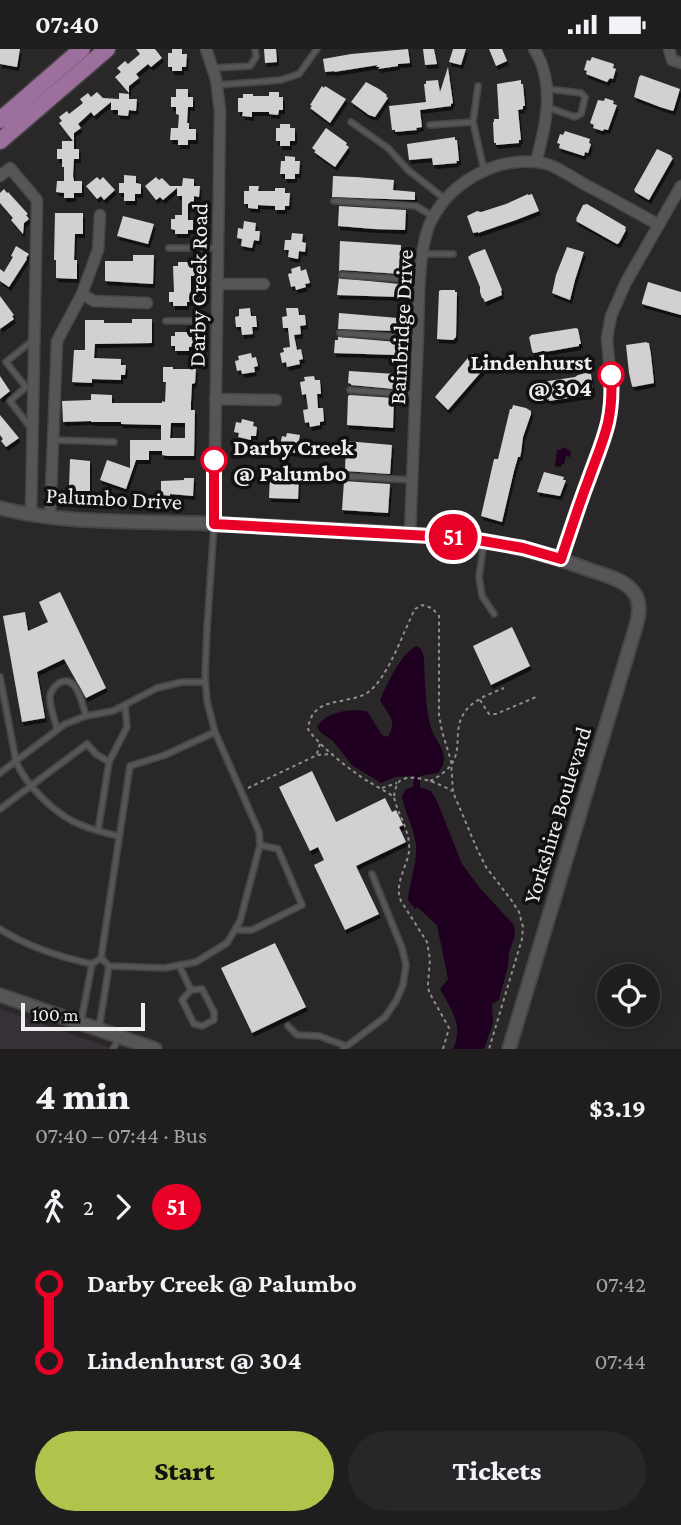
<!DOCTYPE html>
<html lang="en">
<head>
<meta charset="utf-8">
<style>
  body { margin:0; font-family:"Crimson Pro",serif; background:#282628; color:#f1f3f6; height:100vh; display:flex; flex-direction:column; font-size:26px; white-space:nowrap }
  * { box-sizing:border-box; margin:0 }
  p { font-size:23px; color:#a2a2a4 }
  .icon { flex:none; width:38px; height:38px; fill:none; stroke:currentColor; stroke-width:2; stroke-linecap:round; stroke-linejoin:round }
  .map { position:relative; height:1000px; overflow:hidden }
  .panel { display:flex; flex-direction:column; background:#201d1f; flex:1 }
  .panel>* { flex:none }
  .badge { padding:0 14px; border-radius:23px; font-size:24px; line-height:46px }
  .controls { position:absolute; left:597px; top:915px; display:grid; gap:14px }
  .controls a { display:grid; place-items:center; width:63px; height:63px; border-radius:50%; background:#201d1f; box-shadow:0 4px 18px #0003,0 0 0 2px #3d3b3d; font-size:35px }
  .scale { position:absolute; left:21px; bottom:18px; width:124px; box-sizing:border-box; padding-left:7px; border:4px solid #f0eef0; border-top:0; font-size:19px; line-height:24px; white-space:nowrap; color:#f0eef0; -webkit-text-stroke:5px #121011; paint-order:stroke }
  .map>.badge { position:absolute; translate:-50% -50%; box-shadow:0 0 0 4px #fff }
  .legs { display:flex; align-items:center; gap:10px; height:77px; padding:0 35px; font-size:23px }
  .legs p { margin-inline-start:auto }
  .head { display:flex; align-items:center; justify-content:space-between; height:119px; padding:0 35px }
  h1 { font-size:38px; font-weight:800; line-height:52px }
  .primary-button { display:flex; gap:14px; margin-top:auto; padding:14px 35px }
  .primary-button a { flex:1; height:80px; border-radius:42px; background:#b2c34c; color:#111; font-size:28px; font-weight:800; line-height:80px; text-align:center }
  .primary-button a+a { background:#282628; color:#f1f3f6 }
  ul { padding:0 35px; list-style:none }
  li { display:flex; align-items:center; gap:24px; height:77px; font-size:26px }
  li i { display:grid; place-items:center; width:10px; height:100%; margin:0 9px; background:currentColor }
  li i::after { content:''; width:18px; height:18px; margin:-9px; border:5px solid; border-radius:50%; background:#201d1f }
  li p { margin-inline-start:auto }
  li:first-child i { background:linear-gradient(#0000 50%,currentColor 0) }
  li:last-child i { background:linear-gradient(currentColor 50%,#0000 0) }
  .status { display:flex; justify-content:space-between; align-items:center; height:49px; padding:0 35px; background:#201d1f; direction:ltr }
  .status svg { height:19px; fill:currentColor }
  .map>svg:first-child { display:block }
</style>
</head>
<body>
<div class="status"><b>07:40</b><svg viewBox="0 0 49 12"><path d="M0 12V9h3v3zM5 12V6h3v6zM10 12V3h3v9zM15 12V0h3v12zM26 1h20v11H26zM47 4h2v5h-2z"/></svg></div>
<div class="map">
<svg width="681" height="1000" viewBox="0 0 681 1000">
  <defs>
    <filter id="shadow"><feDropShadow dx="2" dy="4" stdDeviation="0" flood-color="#0009"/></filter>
  </defs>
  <rect width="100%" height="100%" fill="#2a2729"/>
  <path fill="#373037" d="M0,960L114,1000H0Z"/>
  <path fill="#1f0020" d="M562,398L571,402L570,408L566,407L564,415H562L561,418L555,417L557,401H561Z
    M417,597L421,600L424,608C425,632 425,657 431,679C434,689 444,699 444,710C444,715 441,720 438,724L420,727V738L431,742L437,752L462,815L479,838L514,876L515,887L509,903L508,917L499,951L492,955L493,974L484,1000H453C464,977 451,960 440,940L448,930L437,876L417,858L415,860L408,851C409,835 418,810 416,796C414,779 405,764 402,748L406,740L413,738L414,727L395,728L381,734L352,716L333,692L320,683L317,678C327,662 350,660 367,662L382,686L388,688C398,670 388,667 380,651C387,636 401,603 417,597Z"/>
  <path fill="#d3d0d3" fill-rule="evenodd" filter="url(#shadow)" d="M0,0H20L17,18L0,15Z
    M136,0H155L162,9L151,18L148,15L136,25L139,29L129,37V44L115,28L121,23L117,19L125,12L128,15L140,5Z
    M172,0H182V5H187L186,18H182V22H172V18H168V4H172Z
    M264,0H276L277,13L265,14Z
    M408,0L410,14L398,15V17L378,20L380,18H376L378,16L334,23L335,22L325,23L323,10L351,5Z
    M423,0H434L437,15L425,16Z
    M453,0H466L461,16L449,13Z
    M489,0H502L507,12L496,17Z
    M592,8L614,15L613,19L616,20L613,30L610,29L607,33L586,25L587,22L584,21L587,11L590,12Z
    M448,18L453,54L451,55V57L420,61L422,78L416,79L417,81L395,83V81H392L389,57L426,53L424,35H426V32L438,31L440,43Z
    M641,26L680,40L674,60L673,62L660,58L634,48L639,28Z
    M521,31V35H523L525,57H523V60L518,61L521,91H519V94L496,96V94H494L493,73H494V70H499L497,35Z
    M366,33L379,40L387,46L386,47L388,49L375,68L369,66L351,53Z
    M322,37L324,39L325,37L346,50L330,74L310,59L312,57L310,56Z
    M176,40H188V48H193V58H188L187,74H189V80H196V91H188V96H178V91H170L171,79H178L179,66L176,65V58H171V48H176Z
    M97,43L103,49L119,50V44L129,45V50H137L136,62L129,61L128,67L118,66V61H111V53L94,67L91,63L78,75L81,79L74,84V100H79V110H74L73,127L74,132H82V144H74V149H64V144L56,143L57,132H64V118H62V110H57V100H62V92H73L59,74L62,72L59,68L67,62L69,65L83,54L80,50L88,44L91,48Z
    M269,43H279V48H283V61H279L278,66L269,65V63H252V68L242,67L243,63H238V49H243V45H253V47H269Z
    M605,49L614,52L613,55L617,56L608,81L604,80L603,82L593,79L594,76L590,74L598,51L604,52Z
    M280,75H290V79H295V92H290V97H280V92H276V79H280Z
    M326,79L347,94L346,96L349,98L335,118L314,103L316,102L312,99Z
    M565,82L590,90L589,94L591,95L588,104L585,103L584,107L559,99L560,95L557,94L560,85L563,86Z
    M455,88V91H457L458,101L459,112H456L457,114L435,116H433L432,109L409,111L407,95Z
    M657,100L672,107L671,108L673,109L649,151L635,143V142L634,141Z
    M285,107L295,108V112H300L299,125H295V130H285V125H280L281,112H285Z
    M124,126L136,127V134L141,135V145H135V152H124V144H119V134H124Z
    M333,127L356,128L394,131L393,141L415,143V151L332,148Z
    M97,128L100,131L103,128L115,141L104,151L101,147L97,150L86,137Z
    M156,128L159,131L162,129L170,137H182L183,129L194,130V137H200L199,148L194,147V155H188V171H193V181H188V185H175V181L171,180V170H175V166H182V147H177V139L163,151L160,148L156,151L145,137Z
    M249,137H259L258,142H275V139H285V144H290L289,157H285V161H275V157L258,156V160L248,159V155H244V142H249Z
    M4,140L7,144L8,143L28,165L26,166L29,170L24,174L23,185L11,171L13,169L0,154V144Z
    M528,145V146L532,145L539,162L516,171L478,184V183L473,184L467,167L477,162L481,163L506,155Z
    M587,155L626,178L625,180L626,181L619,194L617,195L576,172L577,170H576L583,156Z
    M339,157L406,161L405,181L374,180L338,177Z
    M55,164H83V185H75L74,211H77V230L56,229V211H54Z
    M123,167L154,175L148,195L117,187Z
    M244,172L256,174L255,182H260L259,192L254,191L252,199L241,197L242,190L237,189L238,179L243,180Z
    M292,184L303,185L302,193L306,194L305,203L299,202L298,210L288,208L289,201H284L285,191H291Z
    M340,192L401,196L400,225L342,221L339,222Z
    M16,197L29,205L26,209L27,210L9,238L0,232V220L4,223L13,208L11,207Z
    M567,198L584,203L575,231L570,251L552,244L556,226Z
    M485,200L502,241L501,242L502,246L485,253L483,249H482L480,243V238L468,208L472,205Z
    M133,206H154L153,235L105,232V212H133Z
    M178,213H191V217H195V227H191V253H187V257H173V253H169V243H174L173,217H178Z
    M300,217L301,222L306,220L310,234L305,235L306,238L296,241L295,237L291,238L288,225L292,224L291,220Z
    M339,229L399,235V248L337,246Z
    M648,233L681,243V266L642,255V253Z
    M441,241H455V243H457L456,288L453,291L437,290L439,242Z
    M0,247L14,266L12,267L14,270L0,280Z
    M250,259L251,267H256L257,278H252L253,285L242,286L241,278H236L235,268L239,267V260Z
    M286,259H298L299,266H305L306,276L300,277L301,285L294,286L297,301L301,300L303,310L299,311L300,315L287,318L286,313L282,314L280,304L284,303L283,299L290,298L288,279H283L282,268L287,267Z
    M339,264L398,269L397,282L338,280Z
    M132,270H152V294L95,295L94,309L121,310V316H126L125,326H121V331L92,330V334L72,333L74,301H85V271H104V274H132Z
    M576,279L578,280L581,295H579V297L551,302L533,304L532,302L529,288L531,287V286Z
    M175,283H188L189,288H193V298H189V302H175V297H171V287H175Z
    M338,288L397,293L396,306L334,304L335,291H338Z
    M647,293V294H649L651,306L654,334L633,338L632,337L629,324L626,296Z
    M251,304L252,309L256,308L258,317L254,318L255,323L242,325L241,321L237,322L235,312L239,311L238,307Z
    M472,304L475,307L477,306L488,315L448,361L435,348Z
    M163,318H173V320H196L195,334L192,335L191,353V361H195L194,407H168L162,406V402H149V411H136L126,440L100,431L107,411L130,419V391H161V376L121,375V373H91V372L63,373L62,352L91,351V345L112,346V354H162V352L165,353L166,333H163ZM171,374H185V389H170Z
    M349,322L395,325L394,340L351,336V335L348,334Z
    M586,324L591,325L593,343L589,344V346L568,349L549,352V350L545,351L542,333L575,328L578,326Z
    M0,327L10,342L0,350Z
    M314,327L315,331H320L321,345H317L318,359H323L324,372L320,373V376L310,378L309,373L305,374L303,361L308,360L306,345L302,346L300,333L305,332L304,328Z
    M350,346L394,349L393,379L347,376L348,347Z
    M513,356L526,359L531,362V365L523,388L521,404L520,408H518L514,422L502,473L481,467L494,410H498L510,360H512Z
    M0,366L19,389L6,398L1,392L3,390L0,386Z
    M242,370L254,373L253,377L257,378L256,387H251V391L238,388L239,384L234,383L236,373L241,374Z
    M287,384L300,386L299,391L303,392L301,401L297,400L296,404L283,402L284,398L280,397L282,387L286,388Z
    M346,392L392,396L390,425L345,422Z
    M70,410L90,412V442H76V440H69Z
    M544,423L564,428L563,431H566L560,447L537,443Z
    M270,426L299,427L298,450L269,449Z
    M184,429H194L193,447L170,445V447H161V432L184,431Z
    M344,432L390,435L388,464L342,461Z
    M60,543L106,639L86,649L64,610L37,623L45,669L22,673L3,567L25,563L28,582L48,573L39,553Z
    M512,578L530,617L491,636L473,597Z
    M312,722L336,773L385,749L392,763L396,761L403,776L399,778L406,793L356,817L379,865L345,881L314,816L324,811L318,798L310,802L279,738Z
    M275,894L306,958L252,984L221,919Z"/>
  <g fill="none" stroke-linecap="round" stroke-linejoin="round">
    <defs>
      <path id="service" d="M214,19L250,17L256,8L255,0
        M218,36L281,31L299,25L317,0
        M547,58L575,68L581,65L585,48L581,44L548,40
        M351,73L388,99L408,121L445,150
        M473,73L478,37
        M430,76L473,73L484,121
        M334,152L416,157L434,168
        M169,199H217
        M424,205H453
        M342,226L418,231
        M166,272H216
        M340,284L416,289
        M350,341L415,346
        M30,378L10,352L26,338L6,313L33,291
        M54,391L114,393
        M345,427L411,431
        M484,493L479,528L482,547L494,565
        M0,628L16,712C25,736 57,767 81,776C93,781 106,784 118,787
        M57,680C55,670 49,657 50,647C51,642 55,637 59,634C77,624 82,655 86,667
        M0,724L65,675L86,667L113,662L157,639L182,633H205
        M0,760L87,695L96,705L109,713
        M98,782L109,713L127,678L125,657
        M0,880C28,898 60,908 92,915
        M236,881H252L302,856L278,800L260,796
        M179,916L191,941L202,940L214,963V971L202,977L194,975L182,951L191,941
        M109,917L165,919L196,913L227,894L240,872L260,796L259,783L215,683L207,652L205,627L207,579L214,476
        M81,973L92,915L101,909L130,717L165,706L215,683
        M288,977L297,986L319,987L346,997
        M99,979L109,917L101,909
        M113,1000L120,988
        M343,1000L385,968L396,952L403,936L406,916L402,899L372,825"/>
      <path id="minor" d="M206,0L216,30L220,62L214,475
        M534,0C556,34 546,76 536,113
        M669,0L672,11L681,14
        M0,127L10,119L37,151L31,465
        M217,235H264
        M82,245L94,252L147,254
        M215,350L276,351
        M50,467L57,292L82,245L98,201L100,166
        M410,485C413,418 415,350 418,283C419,253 418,198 431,172C450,134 493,109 536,113C553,114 570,127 584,135C609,148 634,162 659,176
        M561,510L588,430L601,398L610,367L612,347L607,289L611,267L626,233L681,137"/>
      <path id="tertiary" d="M0,459C63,475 131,472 196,474C286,478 376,482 466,489C511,495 550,506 593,522C607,527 626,531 635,545C641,555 639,566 636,577L509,1000
        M0,946L155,1000"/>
      <path id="primary" d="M0,71L82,0
        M0,92L107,0"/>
    </defs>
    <use href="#service" stroke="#474547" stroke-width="8"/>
    <use href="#minor" stroke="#474547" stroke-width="13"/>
    <use href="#tertiary" stroke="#474547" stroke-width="16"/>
    <use href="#primary" stroke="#474547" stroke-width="19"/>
    <path stroke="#918e90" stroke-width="2" stroke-dasharray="3.5 3.5" stroke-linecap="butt" d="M480,651L489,665H496L536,648
      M317,705L320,694
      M430,732C476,709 444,684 469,658C478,649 492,644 504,639
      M248,739L317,706L333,705
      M382,739L397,734
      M394,747C395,742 396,734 401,731C414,724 441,735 452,742
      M443,1000L449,979L429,943L428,935L430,910L427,893L401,852C394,835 406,820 409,803C411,782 398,767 394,748C386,742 377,738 369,733C351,722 319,697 308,680C312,646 345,657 367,644C388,630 403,583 415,560L422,556L432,559L439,567V666L442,682L451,712L453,743L477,800L486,818L512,852L519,863L523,878L522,890L489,1000"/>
    <use href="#service" stroke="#585558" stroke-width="4.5"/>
    <use href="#minor" stroke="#585558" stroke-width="10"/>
    <use href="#tertiary" stroke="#585558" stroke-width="12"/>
    <use href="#primary" stroke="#9c6f9c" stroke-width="16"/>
  </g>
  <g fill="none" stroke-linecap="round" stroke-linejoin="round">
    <defs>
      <path id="line-1" d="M214,411V475L466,489L523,499L561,510C570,484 578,458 588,432C603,390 614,372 611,326"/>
    </defs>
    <use href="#line-1" stroke="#fff" stroke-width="16"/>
    <use href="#line-1" stroke="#e80027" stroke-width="10"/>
  </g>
  <g fill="#fff" stroke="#e80027" stroke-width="3.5">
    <circle cx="611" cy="326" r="12"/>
    <circle cx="214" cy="411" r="12"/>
  </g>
  <g text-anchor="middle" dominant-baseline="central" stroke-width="7" stroke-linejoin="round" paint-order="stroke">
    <g font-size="23" fill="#f0eef0" stroke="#121011">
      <text transform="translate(198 236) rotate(-89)">Darby Creek Road</text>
      <text transform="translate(401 278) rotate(-87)">Bainbridge Drive</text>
      <text transform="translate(114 449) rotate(3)">Palumbo Drive</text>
      <text transform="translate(557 766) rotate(-73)">Yorkshire Boulevard</text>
    </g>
    <g font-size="23" font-weight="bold" fill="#f0eef0" stroke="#121011" text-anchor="end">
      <text x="592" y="313">Lindenhurst<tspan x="592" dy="26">@ 304</tspan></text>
      <text x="233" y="398" text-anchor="start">Darby Creek<tspan x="233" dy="26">@ Palumbo</tspan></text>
    </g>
  </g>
</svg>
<div class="controls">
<a><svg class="icon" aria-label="locate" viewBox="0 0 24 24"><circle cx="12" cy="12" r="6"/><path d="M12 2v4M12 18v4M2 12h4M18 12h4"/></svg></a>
</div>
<div class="scale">100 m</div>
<b class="badge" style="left:453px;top:488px;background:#e80027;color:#fff">51</b>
</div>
<section class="panel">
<div class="head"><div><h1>4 min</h1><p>07:40 – 07:44 · Bus</p></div><b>$3.19</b></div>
<div class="legs"><svg class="icon" aria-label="walk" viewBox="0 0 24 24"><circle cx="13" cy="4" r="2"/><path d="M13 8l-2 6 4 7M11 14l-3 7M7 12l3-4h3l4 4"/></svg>2<svg class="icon" aria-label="forward" viewBox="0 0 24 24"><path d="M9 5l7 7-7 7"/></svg><b class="badge" style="background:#e80027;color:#fff">51</b></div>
<ul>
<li><i style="color:#e80027"></i><b>Darby Creek @ Palumbo</b><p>07:42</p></li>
<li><i style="color:#e80027"></i><b>Lindenhurst @ 304</b><p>07:44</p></li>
</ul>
<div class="primary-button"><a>Start</a><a>Tickets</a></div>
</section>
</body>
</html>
